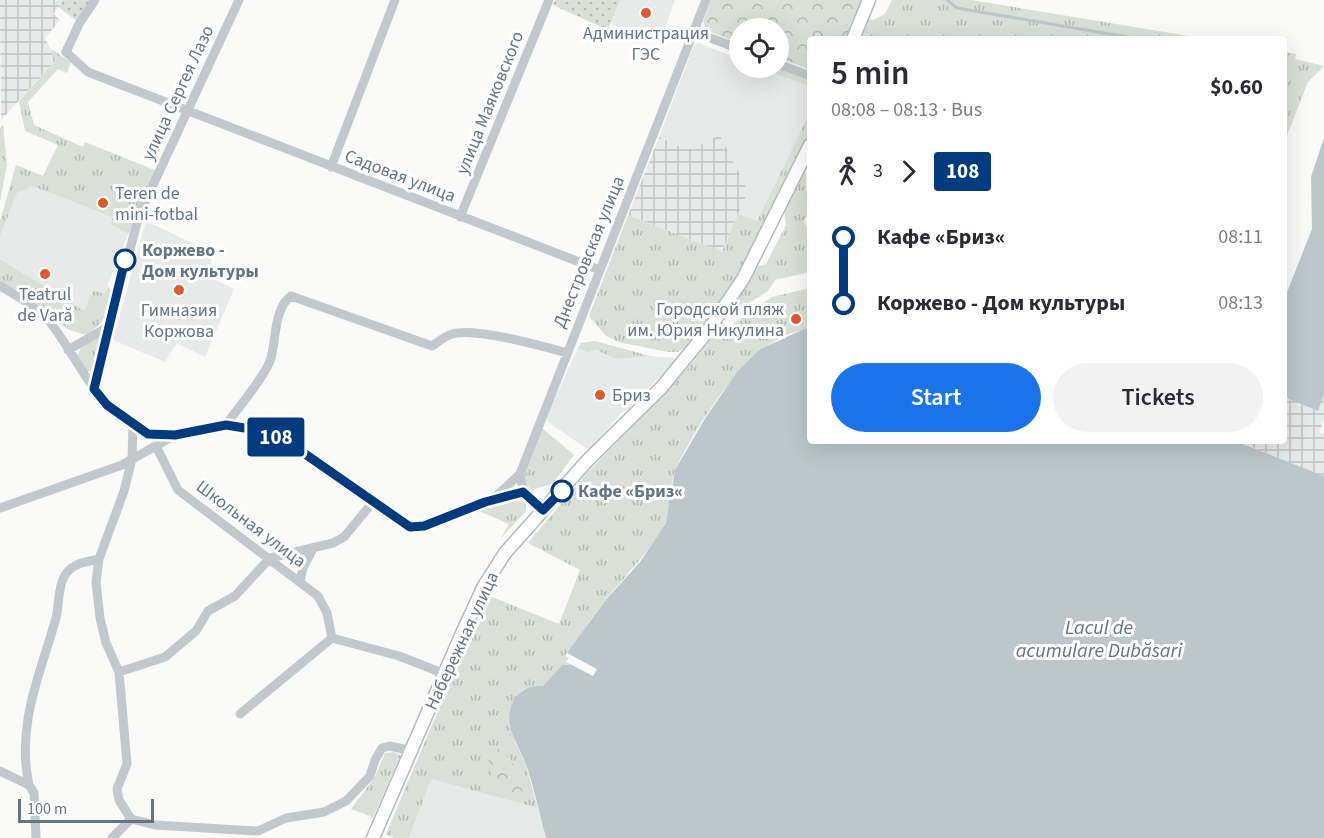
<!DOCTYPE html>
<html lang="en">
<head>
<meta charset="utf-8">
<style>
  body { margin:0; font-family:"Source Sans 3",sans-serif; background:#f2f2f3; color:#2b2b33; height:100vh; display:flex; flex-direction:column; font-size:22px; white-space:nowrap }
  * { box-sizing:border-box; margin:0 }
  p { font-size:20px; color:#7c7c81 }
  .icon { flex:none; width:33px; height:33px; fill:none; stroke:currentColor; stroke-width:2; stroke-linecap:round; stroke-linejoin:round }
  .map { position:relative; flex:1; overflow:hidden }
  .side { position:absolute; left:807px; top:36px; width:480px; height:408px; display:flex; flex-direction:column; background:#fff; border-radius:6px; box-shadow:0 6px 24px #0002 }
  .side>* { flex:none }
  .badge { padding:0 12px; border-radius:4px; font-size:21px; line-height:39px }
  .fabs { position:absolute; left:729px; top:18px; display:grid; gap:12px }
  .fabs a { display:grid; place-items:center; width:60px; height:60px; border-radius:50%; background:#fff; box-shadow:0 6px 24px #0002; font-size:30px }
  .scale { position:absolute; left:18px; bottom:15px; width:136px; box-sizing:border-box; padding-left:6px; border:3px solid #657683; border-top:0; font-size:16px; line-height:21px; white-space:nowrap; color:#657683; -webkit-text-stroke:4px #fff; paint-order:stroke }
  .map>.badge { position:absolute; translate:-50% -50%; box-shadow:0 0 0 3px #fff }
  .legs { display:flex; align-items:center; gap:9px; height:66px; padding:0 24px; font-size:20px }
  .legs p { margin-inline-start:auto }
  .head { display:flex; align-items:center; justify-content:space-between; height:102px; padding:0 24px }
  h1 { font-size:33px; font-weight:600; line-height:45px }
  .button { display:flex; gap:12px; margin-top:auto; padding:12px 24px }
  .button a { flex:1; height:69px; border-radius:36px; background:#1a73e8; color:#fff; font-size:24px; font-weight:600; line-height:69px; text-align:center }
  .button a+a { background:#f2f2f3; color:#2b2b33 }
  ul { padding:0 24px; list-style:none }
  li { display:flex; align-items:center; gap:21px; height:66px; font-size:22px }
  li i { display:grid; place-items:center; width:9px; height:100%; margin:0 8px; background:currentColor }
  li i::after { content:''; width:15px; height:15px; margin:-8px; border:4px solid; border-radius:50%; background:#fff }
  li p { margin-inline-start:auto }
  li:first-child i { background:linear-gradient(#0000 50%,currentColor 0) }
  li:last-child i { background:linear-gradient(currentColor 50%,#0000 0) }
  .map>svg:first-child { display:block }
</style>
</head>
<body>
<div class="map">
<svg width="1324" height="838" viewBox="0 0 1324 838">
  <defs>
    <pattern id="industrial-grid" width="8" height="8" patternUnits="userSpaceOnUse" patternTransform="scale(1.5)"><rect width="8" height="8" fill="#e8e9e9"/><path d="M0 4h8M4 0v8" fill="none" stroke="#c0c1c2"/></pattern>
    <pattern id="grass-tufts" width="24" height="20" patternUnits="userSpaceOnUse" patternTransform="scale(1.5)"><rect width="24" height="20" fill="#dadfd7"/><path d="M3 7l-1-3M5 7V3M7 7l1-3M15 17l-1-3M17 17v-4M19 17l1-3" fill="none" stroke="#b4b9b4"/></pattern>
    <pattern id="forest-crowns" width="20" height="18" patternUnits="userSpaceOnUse" patternTransform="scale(1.5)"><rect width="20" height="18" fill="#dadfd7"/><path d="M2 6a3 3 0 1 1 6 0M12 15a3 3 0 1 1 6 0" fill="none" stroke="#b4b9b4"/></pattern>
    <pattern id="garden-dots" width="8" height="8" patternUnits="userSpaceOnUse" patternTransform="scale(1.5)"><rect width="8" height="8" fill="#dadfd7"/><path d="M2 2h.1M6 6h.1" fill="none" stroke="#b4b9b4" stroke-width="1.8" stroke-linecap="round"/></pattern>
  </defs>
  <rect width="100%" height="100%" fill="#fafaf8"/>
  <path fill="#e8e9e9" d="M620,0H675L660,43L611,24Z
    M699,43L739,59L740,68H761L810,87V112L757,222L738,214L747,191L720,135L693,149L682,148L659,137L694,45Z
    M32,186L113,217L111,225L128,234L104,294L85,312L0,259V236L17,193Z
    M146,221L213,253L208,276L234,289L205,357L177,343L165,362L113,340Z
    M578,348L588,351L595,350L615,359L640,355L674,358V362L629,409L620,414L590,451L548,422L546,417Z
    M431,779L539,808L546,838H409Z"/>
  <path fill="url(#industrial-grid)" d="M0,0H64L53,14L60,20L45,38L56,60L1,120Z
    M720,135L748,191L722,252L628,215L659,137L682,148L692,149Z
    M1324,395V420L1319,432L1324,434V476L1235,441H1284V397L1318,411Z"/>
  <path fill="url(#grass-tufts)" d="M892,0H971L1207,39H861L869,19L873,20L885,14Z
    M51,49L71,62L67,73L58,69L28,102L34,125L83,147L85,142L157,171L128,234L111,225L113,217L32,186L17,193L0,236V221L16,165L43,176L58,145L25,131L19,101L56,60Z
    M1284,52L1296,54L1295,59L1324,66L1308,82L1284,143Z
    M761,68H776L810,81V87Z
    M810,112V133L743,273L691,344L678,352H668L618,342L605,335L589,316L628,215L722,252L738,214L757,221Z
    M3,125L7,164L0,202V128Z
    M805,164L808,215L804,220L810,235V272L775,280L768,291L722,320L756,267L766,264L786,225L784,210Z
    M0,259L84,311L94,290L104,294L108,286L112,293C107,313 105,324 86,335L67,329L27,296L0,282Z
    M810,288V329C754,332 698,422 676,468C668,486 673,509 664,526C647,554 625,576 605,601C591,618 581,636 567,653L573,656L569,665H562L543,686L522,690L515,699V742L525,762L538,808L431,779L409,838H394L386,834L487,595L559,624L580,570L528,543L586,474L687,369L711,339L772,297Z
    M98,337L101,338L92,371H87L77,357L81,348Z
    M595,341L650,356L615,359L596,350L588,352L578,348L581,343Z
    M542,428L574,455L553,483L532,490L524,484V477Z
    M512,500L526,502V511L501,538L509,524L477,510Z
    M394,752L401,755L373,817L351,809L375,777L385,753Z"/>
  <path fill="url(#forest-crowns)" d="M711,0H864L848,39H810V70L779,58L778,28H740L739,43L708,31L703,22Z
    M492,746C508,752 520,772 526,788C502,813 480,765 492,746Z"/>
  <path fill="url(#garden-dots)" d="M64,0H91L77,21L58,7Z
    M555,0H620L608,30L553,5Z"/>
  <path fill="#dadfd7" d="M87,187L126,202L119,219L80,204Z"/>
  <path fill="#bbc7cb" d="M1324,138V395L1318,411L1284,397V300L1312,229L1311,177Z
    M804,329H810V441H1235L1324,476V838H546C540,815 535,792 528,770C520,745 497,720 518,695C525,687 533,686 543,686L562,665H569L573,657L567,653L605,601L640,562L666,523L675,470L706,417L738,371L759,350Z"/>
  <path fill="#fafaf8" d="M567,653L597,669L593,676L566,662L569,658L565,656Z"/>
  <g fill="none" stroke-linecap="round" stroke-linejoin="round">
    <path stroke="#bbc7cb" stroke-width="3" d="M947,0L957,8L1139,39"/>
    <defs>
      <path id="secondary" d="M853,39L869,0
        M373,838L463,631L484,586L505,553L587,461L661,388L707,332L743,279L810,145"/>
    </defs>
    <use href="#secondary" stroke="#b3babf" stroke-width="15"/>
    <path stroke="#c3c8cc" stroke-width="9" d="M95,0L79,24L66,52L88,72L600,270
      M694,32L740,49
      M778,64L810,76
      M331,167L395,0
      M460,217L549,0
      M0,286C17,296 35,306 49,321C83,363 107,438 172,435
      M68,350L110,326L139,215L239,0
      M94,389L110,326
      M226,425C237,409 267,374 271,358C276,340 274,308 291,296L432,346C438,342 445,336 452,334C475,327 542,346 567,353
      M156,446L178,490L318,596L327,613L332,638L399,656L445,674
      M493,499L520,474
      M0,508L122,465L175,435L226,425L251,429L285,440L410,527L424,526L485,502L523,492
      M543,510L523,492L520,474L706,0
      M300,581L303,568L314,547
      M119,672L165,657L196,631L208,611L235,596L270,558L333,543L344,537L373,502
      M240,714L332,638
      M0,771L29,785L34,793L36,838
      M29,785C16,725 40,675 56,618C59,606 58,587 64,577C71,563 86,562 99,559
      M131,819L119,800L117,789L127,764L119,672L106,643L100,618L96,582L99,559L124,491L132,459L133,426
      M131,819L155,825L258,831L286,818L324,812L346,801L370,776L375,760L382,748L390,746L412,751
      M112,838L131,819"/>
    <use href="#secondary" stroke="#fff" stroke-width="12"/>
  </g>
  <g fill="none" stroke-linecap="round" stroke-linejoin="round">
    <defs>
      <path id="line-1" d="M125,260L94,389L107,405L148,434L175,435L226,425L251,429L285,440L410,527L424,526L485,502L523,492L543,510L562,491"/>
    </defs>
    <use href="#line-1" stroke="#fff" stroke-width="14"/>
    <use href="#line-1" stroke="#003b80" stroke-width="9"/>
  </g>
  <g fill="#e4572e" stroke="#fff" stroke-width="2">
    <circle cx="646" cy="13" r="6"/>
    <circle cx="103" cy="203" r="6"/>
    <circle cx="45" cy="274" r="6"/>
    <circle cx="179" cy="290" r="6"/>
    <circle cx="796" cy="319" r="6"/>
    <circle cx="600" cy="395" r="6"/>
  </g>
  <g fill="#fff" stroke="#003b80" stroke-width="3">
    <circle cx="125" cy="260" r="10"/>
    <circle cx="562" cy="491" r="10"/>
  </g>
  <g text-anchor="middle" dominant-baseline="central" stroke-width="6" stroke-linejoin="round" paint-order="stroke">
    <g font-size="18" fill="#657683" stroke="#fff">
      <text x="646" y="33">Администрация<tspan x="646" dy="21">ГЭС</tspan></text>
      <text x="115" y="193" text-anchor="start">Teren de<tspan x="115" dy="21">mini-fotbal</tspan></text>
      <text x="45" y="294">Teatrul<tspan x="45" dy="21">de Vară</tspan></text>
      <text x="784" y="309" text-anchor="end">Городской пляж<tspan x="784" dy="21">им. Юрия Никулина</tspan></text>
      <text x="179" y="310">Гимназия<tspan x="179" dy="21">Коржова</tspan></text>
      <text x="612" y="395" text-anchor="start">Бриз</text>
    </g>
    <g font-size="18" fill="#657683" stroke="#fff">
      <text transform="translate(178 93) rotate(-65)">улица Сергея Лазо</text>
      <text transform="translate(490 103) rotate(-68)">улица Маяковского</text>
      <text transform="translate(400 176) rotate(21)">Садовая улица</text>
      <text transform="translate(589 252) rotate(-68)">Днестровская улица</text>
      <text transform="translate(251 524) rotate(37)">Школьная улица</text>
      <text transform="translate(462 641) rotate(-65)">Набережная улица</text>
    </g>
    <g font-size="18" font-weight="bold" fill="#657683" stroke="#fff" text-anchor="start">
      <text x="142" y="250">Коржево -<tspan x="142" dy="21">Дом культуры</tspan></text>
      <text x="578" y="491">Кафе «Бриз«</text>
    </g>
    <g font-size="20" font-style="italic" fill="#60757c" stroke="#fff">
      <text x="1099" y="628">Lacul de<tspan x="1099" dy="23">acumulare Dubăsari</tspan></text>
    </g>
  </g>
</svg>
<div class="fabs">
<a><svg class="icon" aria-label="locate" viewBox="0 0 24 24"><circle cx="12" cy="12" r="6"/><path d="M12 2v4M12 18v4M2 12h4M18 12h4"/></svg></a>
</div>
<div class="scale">100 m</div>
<b class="badge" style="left:276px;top:437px;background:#003b80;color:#fff">108</b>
<section class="side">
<div class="head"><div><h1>5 min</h1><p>08:08 – 08:13 · Bus</p></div><b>$0.60</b></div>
<div class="legs"><svg class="icon" aria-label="walk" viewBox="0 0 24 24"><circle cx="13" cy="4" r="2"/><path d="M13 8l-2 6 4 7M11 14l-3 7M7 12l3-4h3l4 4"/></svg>3<svg class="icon" aria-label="forward" viewBox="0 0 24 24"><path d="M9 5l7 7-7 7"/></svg><b class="badge" style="background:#003b80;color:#fff">108</b></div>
<ul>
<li><i style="color:#003b80"></i><b>Кафе «Бриз«</b><p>08:11</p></li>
<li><i style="color:#003b80"></i><b>Коржево - Дом культуры</b><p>08:13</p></li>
</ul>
<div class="button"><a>Start</a><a>Tickets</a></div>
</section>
</div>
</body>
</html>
